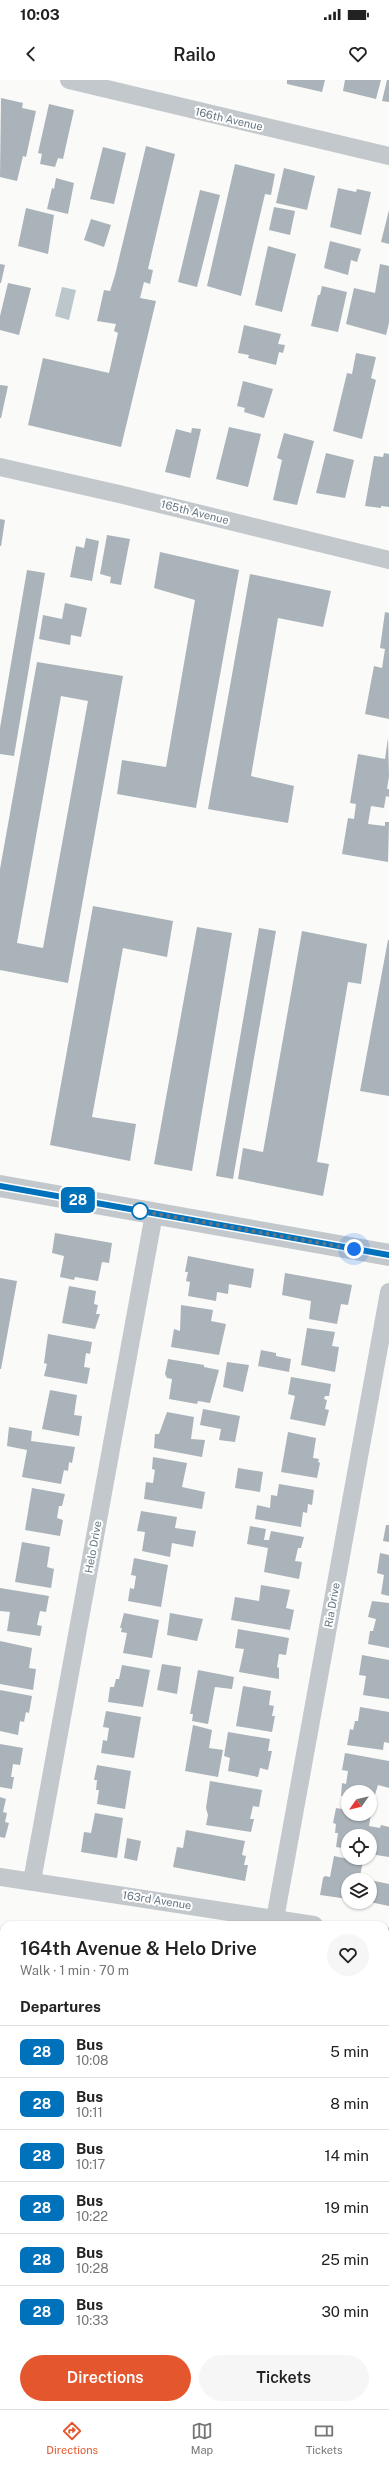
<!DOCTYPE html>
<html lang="en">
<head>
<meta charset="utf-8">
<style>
  body { margin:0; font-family:"Public Sans",sans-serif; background:#f6f6f6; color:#222; height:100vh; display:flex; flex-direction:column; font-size:15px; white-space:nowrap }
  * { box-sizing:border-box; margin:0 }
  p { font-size:13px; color:#767676 }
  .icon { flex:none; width:22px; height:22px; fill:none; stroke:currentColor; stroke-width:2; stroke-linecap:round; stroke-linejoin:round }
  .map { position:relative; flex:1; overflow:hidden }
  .side { position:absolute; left:0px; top:1841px; width:389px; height:488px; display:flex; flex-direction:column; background:#fff; border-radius:12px 12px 0 0; box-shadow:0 1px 3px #0004 }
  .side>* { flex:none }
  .badge { padding:0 8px; border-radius:6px; font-size:14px; line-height:26px }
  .needle { width:26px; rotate:236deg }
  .tools { position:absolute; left:341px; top:1705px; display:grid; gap:8px }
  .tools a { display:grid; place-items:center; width:36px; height:36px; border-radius:50%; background:#fff; box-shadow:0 1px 3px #0004; font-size:20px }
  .you { position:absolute; width:20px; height:20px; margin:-10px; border:3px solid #fff; border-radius:50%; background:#1a73e8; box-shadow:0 0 0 6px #1a73e833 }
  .map>.badge { position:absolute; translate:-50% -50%; box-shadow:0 0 0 2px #fff }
  h2 { padding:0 20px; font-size:15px; line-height:36px }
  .round { display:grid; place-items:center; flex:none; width:42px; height:42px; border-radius:21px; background:#f6f6f6 }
  .summary { display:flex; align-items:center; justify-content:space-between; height:68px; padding:0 20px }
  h1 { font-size:19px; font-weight:600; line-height:30px }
  .cta { display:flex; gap:8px; margin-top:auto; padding:8px 20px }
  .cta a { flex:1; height:46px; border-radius:24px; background:#e4572e; color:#fff; font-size:16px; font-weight:600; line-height:46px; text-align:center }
  .cta a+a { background:#f6f6f6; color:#222 }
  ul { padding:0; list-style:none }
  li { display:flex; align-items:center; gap:12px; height:52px; padding:0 20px; border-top:1px solid #e0e0e0 }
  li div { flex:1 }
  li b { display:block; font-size:15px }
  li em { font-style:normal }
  li .badge { min-width:44px; font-weight:700; text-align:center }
  .status { display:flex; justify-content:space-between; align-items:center; height:28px; padding:0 20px; background:#fff; direction:ltr }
  .status svg { height:11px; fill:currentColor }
  header { display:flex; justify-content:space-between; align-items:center; height:52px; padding:0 20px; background:#fff; font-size:18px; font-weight:600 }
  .dock { display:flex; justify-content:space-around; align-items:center; height:56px; border-top:1px solid #e0e0e0; background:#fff; font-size:11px; color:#767676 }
  .dock a { display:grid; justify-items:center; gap:2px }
  .dock .on { color:#e4572e }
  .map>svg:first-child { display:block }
</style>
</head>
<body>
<div class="status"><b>10:03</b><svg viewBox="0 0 49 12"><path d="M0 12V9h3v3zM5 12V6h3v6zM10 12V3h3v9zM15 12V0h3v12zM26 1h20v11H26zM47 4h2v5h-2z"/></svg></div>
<header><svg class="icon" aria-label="back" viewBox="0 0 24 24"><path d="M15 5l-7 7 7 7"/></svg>Railo<svg class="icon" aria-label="heart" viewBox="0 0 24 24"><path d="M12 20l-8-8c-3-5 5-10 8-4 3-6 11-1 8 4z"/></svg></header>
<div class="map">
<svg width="389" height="2329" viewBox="0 0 389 2329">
  <rect width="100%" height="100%" fill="#fafaf8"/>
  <path fill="#bbc7cb" d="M62,207L76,210L69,240L55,236Z"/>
  <path fill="#aab3b9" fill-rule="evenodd" d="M287,0H325L322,12L287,4Z
    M345,0H381L376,19L343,11Z
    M387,0H389V22L382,21Z
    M1,18L23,23L22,28L36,31L26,77L23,76L17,101L0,97Z
    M49,24L74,30L63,79L58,78L55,87L40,84L42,74L38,73Z
    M146,66L175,74L148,189L153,190L150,204L144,202L140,218L156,221L121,367L28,345L43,278L109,293L118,253L114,251L116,244L97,241L104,210L110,211L115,195Z
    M103,67L126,73L114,124L90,119Z
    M235,84L275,94L271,115L265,114L241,216L207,206Z
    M284,88L315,96L307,130L276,123Z
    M56,98L74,103L68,134L47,129L52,108L54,109Z
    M338,108L356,112L357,109L371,112L361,155L330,147Z
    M200,110L220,115L197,207L178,202Z
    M274,127L295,131L290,155L269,150Z
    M26,128L54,135L48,174L18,166Z
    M389,130V164L381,162Z
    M91,139L111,145L104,167L84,160Z
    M330,161L361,169L357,182L351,180L348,195L324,188Z
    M268,166L296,174L282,232L255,225Z
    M0,184L5,185L1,203H0Z
    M380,184L389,186V243L386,255L346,244L354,208L375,213Z
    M8,203L31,208L19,255L0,250V236Z
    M322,206L347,212L338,252L311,246L318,215H320Z
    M244,245L281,254L278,264L285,265L283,273L279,272L276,285L248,278L249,275L238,273Z
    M356,273L376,277L371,298L376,300L362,359L333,351L347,293L352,294Z
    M243,301L273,309L264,338L244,332L245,328L237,326Z
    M0,305L8,306L1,338H0Z
    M229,347L261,354L248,407L216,399Z
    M192,348L201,349L190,398L165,392L176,349L191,353Z
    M284,353L314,361L297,425L273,420L282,380L277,378Z
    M326,373L354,380L345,418L316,413Z
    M384,373L389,374V427L381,426V428L365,426L374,376L383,377Z
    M0,439L5,440L1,466H0Z
    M107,455L130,459L121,505L110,503L111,497L100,494Z
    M86,458L99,461L92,501L70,497L76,466L84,468Z
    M160,472L239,490L196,728L117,714L122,680L166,687L195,520L154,508Z
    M27,490L45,493L14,676L0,674V648Z
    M250,494L331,511L323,547L278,538L251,696L294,706L288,743L208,729Z
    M65,523L87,528L81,557L71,555L70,565L39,559L43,535L62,539Z
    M385,532L389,533V639L365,634L374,586L382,588L385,569L380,568Z
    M37,582L123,596L68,903L0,890V789ZM61,616L88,621L43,868L17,863Z
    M388,658L389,696L387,709H389V717L386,716L384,728L371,726L368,744L385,746V742H389L388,782L342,774L348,738L354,739L356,724L350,723L358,674L385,679Z
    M93,826L173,841L167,877L123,868L92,1037L136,1044L130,1081L50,1065Z
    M197,847L232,853L192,1091L154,1084Z
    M259,848L276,851L233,1099L216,1096Z
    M302,851L367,864L361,904L348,902L317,1082L329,1084L323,1116L238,1099L243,1068L263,1072Z
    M388,860H389V1016L360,1011Z
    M55,1153L112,1163L109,1183L102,1182L98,1201L75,1197L74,1200L60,1197L64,1176L52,1173Z
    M188,1176L254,1189L251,1208L229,1204L228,1214L217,1212L216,1221L188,1216L190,1202L186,1201L188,1192H185Z
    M285,1193L352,1205L348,1225L341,1224L337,1244L309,1239L311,1221L282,1215Z
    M0,1198L17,1201L1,1289H0Z
    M69,1206L96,1211L94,1224L98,1225L96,1234H100L95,1249L62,1243Z
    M181,1225L213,1230L211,1241L226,1244L219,1275L171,1267L174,1249L180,1251Z
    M307,1248L335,1252L332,1266L339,1267L335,1292L301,1285Z
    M48,1254L92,1262L90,1274L86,1273L84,1287L90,1288L87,1304L44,1296L47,1284L44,1283Z
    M261,1270L276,1273V1276L291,1279L289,1292L258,1286Z
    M168,1279L204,1285V1287L219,1290L210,1323L198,1321L197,1324L169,1319L172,1299L167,1298L165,1294Z
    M227,1282L249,1285L243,1312L223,1307Z
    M291,1297L331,1304L329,1316H325L324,1319L327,1320L325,1329L329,1330L325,1346L290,1339L295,1316L288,1314Z
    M50,1310L77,1315L74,1335L82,1336L79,1356L42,1349Z
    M203,1329L240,1336L235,1362L219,1360L221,1349L200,1345Z
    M167,1332L194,1337L191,1359L205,1360L202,1377L154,1368L155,1354H159Z
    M9,1347L32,1351L31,1361L75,1367L72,1383L69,1382L68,1391L64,1390L61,1404L22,1397L27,1370L7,1366Z
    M288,1352L316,1358L313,1378L319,1379L318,1382L320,1383L317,1398L281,1392Z
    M153,1377L187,1383L182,1407L205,1412L202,1429L144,1419L146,1402L153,1403L155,1390L152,1389Z
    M238,1388L263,1392L260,1412L235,1408Z
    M279,1404L314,1410L312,1425L308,1424L307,1433L303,1432L301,1447L255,1439L257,1425L270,1428L271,1415L277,1416Z
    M32,1408L65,1414L62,1426H59L57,1438L63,1440L60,1456L25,1450Z
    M141,1431L177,1437L175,1448L196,1451L193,1467L172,1463L170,1477L142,1471L145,1452L137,1451Z
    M386,1445H389V1462L383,1461Z
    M250,1446L266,1449L264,1460H269L271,1451L304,1457L301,1468H298L295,1481L302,1482L299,1499L264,1492L268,1468L247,1464Z
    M22,1462L50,1467L47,1487L54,1489L51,1508L15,1502Z
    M380,1473L389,1475V1516L381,1514L384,1495L377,1493Z
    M134,1478L168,1485L161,1527L128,1521L130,1508L134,1509L136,1496L131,1495Z
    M261,1505L290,1510L286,1528L294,1530L290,1550L231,1540L235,1517L259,1521Z
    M0,1508L49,1516L46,1532L40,1531L37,1545L42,1546L40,1556L7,1551L10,1532L0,1531Z
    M372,1521L389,1523V1568L368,1564L370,1551H373L376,1539L368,1537Z
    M124,1533L159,1540L152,1578L123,1573L127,1553L121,1552L122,1548H120Z
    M170,1533L203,1539L197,1561L167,1555Z
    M238,1549L289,1558L286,1575L279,1574L277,1587L279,1588V1599L239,1592L244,1569L235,1568Z
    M0,1561L32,1568L29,1588L36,1589L33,1610L0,1604Z
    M362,1575L389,1580V1619L363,1615L366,1596L359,1595Z
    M162,1584L181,1587L177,1614L157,1610Z
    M122,1585L150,1590L143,1627L108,1622L110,1607H114L116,1599H119Z
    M198,1590L234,1597L232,1609L215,1607L208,1644L192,1641L193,1634H190Z
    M243,1606L271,1611L269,1625L274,1626L272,1636H275L272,1652L236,1646Z
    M0,1610L32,1616L29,1633L26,1632L24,1642L20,1641L18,1655L0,1651Z
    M360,1627L389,1632V1663L384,1662L383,1670L347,1665L350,1649L353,1650L355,1641H358Z
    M106,1631L141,1637L134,1678L101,1673L103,1660L107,1661L109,1648L103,1647Z
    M193,1645L212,1650L209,1668L223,1670L218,1697L185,1691Z
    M228,1652L270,1659L268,1671H272L268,1690L260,1688L258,1697L228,1691L230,1678L224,1676Z
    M0,1664L23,1668L20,1685L13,1684L11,1697H14L12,1709L0,1707Z
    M345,1673L389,1681V1708L378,1705L373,1721H370V1712H348V1717L341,1716L342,1703L346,1704L348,1691L342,1690Z
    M97,1685L131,1691L125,1729L97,1724L99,1710H96L97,1700H94Z
    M210,1701L262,1710L259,1727L253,1726L250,1739H254L251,1752L206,1745L208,1735L206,1728Z
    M0,1717L6,1719L3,1732L7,1733L5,1742L9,1743L5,1758L0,1757Z
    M336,1728L348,1730V1734H371L369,1746L380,1748L381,1745L389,1747V1777L370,1774V1756H348V1769L336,1767L338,1753H335L336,1744L333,1743Z
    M95,1733L123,1738L117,1778L81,1772L84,1752L91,1753Z
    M186,1750L245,1761L242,1775L246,1776L244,1785H248L245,1801L173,1787L177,1767L183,1768Z
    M127,1758L141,1761L137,1781L124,1778Z
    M334,1776L363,1782L359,1800H348V1819L320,1815L323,1798L325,1796L330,1797Z
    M370,1800L389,1804V1826L370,1822Z
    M386,1913L389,1914L387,1989L385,1988Z
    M0,2163H4V2310L0,2309Z
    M385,2216H389V2241L385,2240Z
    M388,2279L389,2329H379L380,2325H385V2297Z"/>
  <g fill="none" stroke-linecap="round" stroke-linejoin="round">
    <path stroke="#c3c8cc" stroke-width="18" d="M69,0L389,76
      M0,387L119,414L389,480
      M0,1797L314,1845
      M32,1801L154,1134
      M275,1839L389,1212
      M385,1856L389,1857"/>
    <path stroke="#c3c8cc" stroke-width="22" d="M0,1106L389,1175"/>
  </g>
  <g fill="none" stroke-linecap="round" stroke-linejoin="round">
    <defs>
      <path id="line" d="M0,1106L389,1175"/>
    </defs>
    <use href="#line" stroke="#fff" stroke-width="9"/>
    <use href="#line" stroke="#0072bc" stroke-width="6"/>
    <path stroke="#657683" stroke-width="4" stroke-dasharray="0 7.2" d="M140,1131L354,1169"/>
  </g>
  <circle fill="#fff" stroke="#0072bc" stroke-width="2" cx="140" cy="1131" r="8"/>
  <g text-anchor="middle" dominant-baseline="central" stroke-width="4" stroke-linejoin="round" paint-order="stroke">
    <g font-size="11" fill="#657683" stroke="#fff">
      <text transform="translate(229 39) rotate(13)">166th Avenue</text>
      <text transform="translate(195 432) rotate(14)">165th Avenue</text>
      <text transform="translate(93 1467) rotate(-80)">Helo Drive</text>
      <text transform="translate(332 1525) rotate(-80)">Ria Drive</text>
      <text transform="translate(157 1820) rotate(9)">163rd Avenue</text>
    </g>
  </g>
</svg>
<div class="tools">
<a><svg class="needle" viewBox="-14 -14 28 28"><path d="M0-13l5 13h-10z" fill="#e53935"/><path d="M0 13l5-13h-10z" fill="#767676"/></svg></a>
<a><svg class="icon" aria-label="locate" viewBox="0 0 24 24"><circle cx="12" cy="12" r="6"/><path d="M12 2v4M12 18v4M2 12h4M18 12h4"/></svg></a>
<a><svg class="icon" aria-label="layers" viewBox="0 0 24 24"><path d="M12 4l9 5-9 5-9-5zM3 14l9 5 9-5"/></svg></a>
</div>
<div class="you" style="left:354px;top:1169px"></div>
<b class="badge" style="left:78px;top:1120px;background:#0072bc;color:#fff">28</b>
<section class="side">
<div class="summary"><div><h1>164th Avenue &amp; Helo Drive</h1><p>Walk · 1 min · 70 m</p></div><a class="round"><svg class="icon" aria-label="heart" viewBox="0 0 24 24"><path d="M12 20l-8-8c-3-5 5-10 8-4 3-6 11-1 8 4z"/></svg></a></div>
<h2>Departures</h2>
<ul>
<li><span class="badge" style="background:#0072bc;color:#fff">28</span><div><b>Bus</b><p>10:08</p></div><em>5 min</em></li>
<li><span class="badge" style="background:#0072bc;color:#fff">28</span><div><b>Bus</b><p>10:11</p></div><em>8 min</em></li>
<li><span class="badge" style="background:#0072bc;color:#fff">28</span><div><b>Bus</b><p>10:17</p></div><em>14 min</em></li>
<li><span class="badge" style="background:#0072bc;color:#fff">28</span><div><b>Bus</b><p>10:22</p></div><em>19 min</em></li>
<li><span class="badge" style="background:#0072bc;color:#fff">28</span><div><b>Bus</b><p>10:28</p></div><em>25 min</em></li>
<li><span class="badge" style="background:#0072bc;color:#fff">28</span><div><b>Bus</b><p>10:33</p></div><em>30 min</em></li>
</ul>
<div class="cta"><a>Directions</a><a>Tickets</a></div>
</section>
</div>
<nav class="dock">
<a class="on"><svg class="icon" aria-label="directions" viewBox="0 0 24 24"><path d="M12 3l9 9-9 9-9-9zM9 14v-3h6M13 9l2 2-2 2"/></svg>Directions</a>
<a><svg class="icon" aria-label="map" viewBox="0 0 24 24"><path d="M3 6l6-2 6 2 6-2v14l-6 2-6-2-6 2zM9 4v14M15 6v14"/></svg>Map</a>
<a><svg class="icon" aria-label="tickets" viewBox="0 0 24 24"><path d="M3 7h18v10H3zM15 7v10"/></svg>Tickets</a>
</nav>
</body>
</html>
